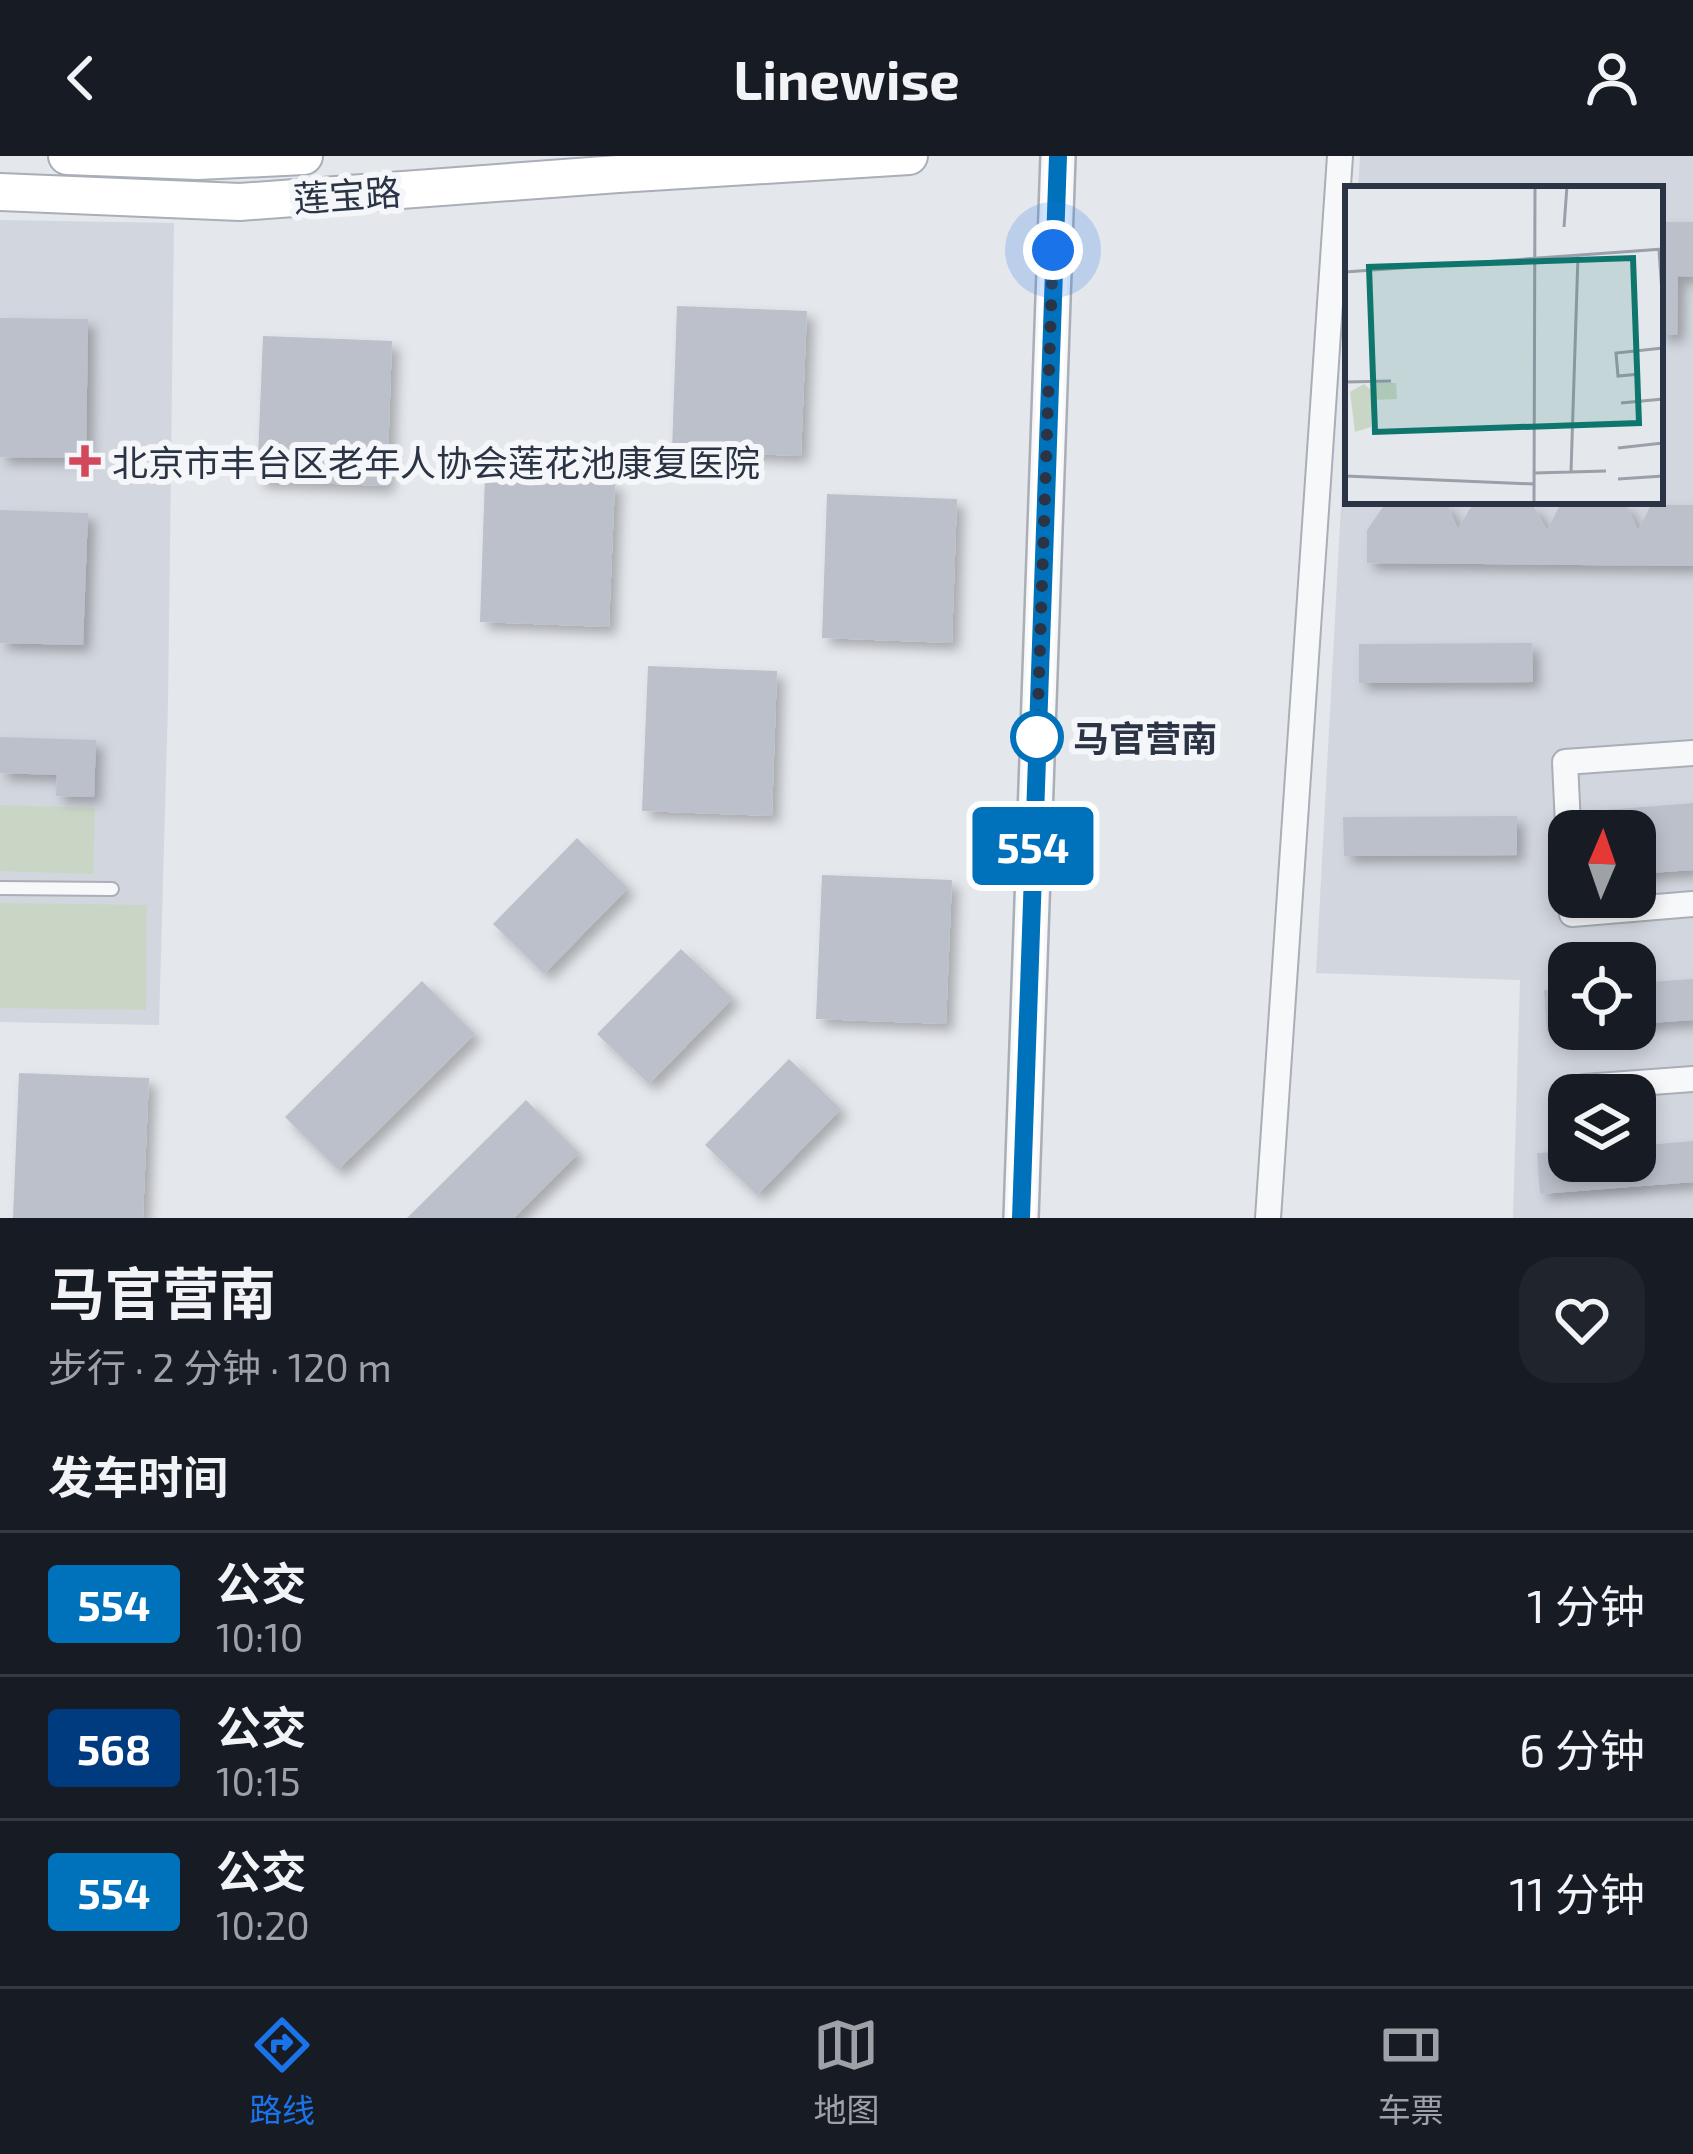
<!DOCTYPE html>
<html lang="zh">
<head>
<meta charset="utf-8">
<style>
  body { margin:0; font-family:"Exo 2","Noto Sans SC",sans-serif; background:#20242c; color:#f1f3f6; height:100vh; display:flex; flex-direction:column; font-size:45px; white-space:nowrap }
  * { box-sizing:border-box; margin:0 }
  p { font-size:39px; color:#9ea1a6 }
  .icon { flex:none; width:66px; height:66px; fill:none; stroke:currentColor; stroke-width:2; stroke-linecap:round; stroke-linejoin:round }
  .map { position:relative; height:1062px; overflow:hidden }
  .drawer { display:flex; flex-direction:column; background:#171b24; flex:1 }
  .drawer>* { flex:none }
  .badge { padding:0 24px; border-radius:9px; font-size:42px; line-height:78px }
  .needle { width:78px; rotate:2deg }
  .controls { position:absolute; left:1548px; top:654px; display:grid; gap:24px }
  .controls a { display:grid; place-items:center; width:108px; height:108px; border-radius:24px; background:#171b24; box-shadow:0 6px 18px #0003; font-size:60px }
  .you { position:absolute; width:60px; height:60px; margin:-30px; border:9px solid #fff; border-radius:50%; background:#1a73e8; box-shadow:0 0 0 18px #1a73e833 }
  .map>.badge { position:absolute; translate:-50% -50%; box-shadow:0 0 0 6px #fff }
  h2 { padding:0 48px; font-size:45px; line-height:108px }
  .round { display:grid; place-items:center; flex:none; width:126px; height:126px; border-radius:36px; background:#20242c }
  .overview { display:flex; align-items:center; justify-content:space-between; height:204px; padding:0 48px }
  h1 { font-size:57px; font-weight:700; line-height:90px }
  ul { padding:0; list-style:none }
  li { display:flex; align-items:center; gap:36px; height:144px; padding:0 48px; border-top:3px solid #363941 }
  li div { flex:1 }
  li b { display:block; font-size:45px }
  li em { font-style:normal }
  li .badge { min-width:132px; font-weight:700; text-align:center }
  header { display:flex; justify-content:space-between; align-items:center; height:156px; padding:0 48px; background:#171b24; font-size:54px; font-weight:700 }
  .dock { display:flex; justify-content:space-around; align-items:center; height:168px; border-top:3px solid #363941; background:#171b24; font-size:33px; color:#9ea1a6 }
  .dock a { display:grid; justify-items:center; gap:6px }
  .dock .selected { color:#1a73e8 }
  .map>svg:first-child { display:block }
</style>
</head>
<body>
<header><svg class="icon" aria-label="back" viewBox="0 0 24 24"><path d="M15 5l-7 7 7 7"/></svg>Linewise<svg class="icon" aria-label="person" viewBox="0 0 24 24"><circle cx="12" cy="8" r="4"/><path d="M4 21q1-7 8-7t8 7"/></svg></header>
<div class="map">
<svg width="1693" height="1062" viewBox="0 0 1693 1062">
  <defs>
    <filter id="shadow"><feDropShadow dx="7" dy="7" stdDeviation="6" flood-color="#0004"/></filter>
  </defs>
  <rect width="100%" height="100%" fill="#e4e7ec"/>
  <path fill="#d2d6de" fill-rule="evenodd" d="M1360,0H1693V1062H1513L1520,824L1316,817L1348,220V345H1660V33H1358ZM1569,675H1635V741H1569ZM1569,807H1635V873H1569ZM1569,939H1635V1005H1569Z
    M0,64L174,67L168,547L159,869L0,866Z"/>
  <path fill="#c9d6c5" d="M0,649L95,652L93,718L0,715Z
    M0,747L147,749L146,854L0,852Z"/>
  <path fill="#bbc0ca" filter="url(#shadow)" d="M1660,66H1693V121L1678,120L1677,179H1660Z
    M677,150L807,155L801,300L672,295Z
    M0,162L88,163L86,302L0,301Z
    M263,180L392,185L387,330L257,325Z
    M485,321L615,326L609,471L480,466Z
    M827,338L957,343L952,487L822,482Z
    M1447,348L1458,373L1471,351H1534L1547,374L1560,349H1626L1638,374L1651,349H1693V410L1367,407V374L1383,351Z
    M0,354L88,357L83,489L0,487Z
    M1532,487L1533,526L1359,527V488Z
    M648,510L777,515L772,660L642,655Z
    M0,581L96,584L94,641L56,640L57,619L0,617Z
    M1693,647V714L1635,718V675H1594L1592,655Z
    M1517,660V699L1344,700L1343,661Z
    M577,682L628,732L544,818L493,768Z
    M822,719L952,724L946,868L816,863Z
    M681,793L733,842L649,928L597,878Z
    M1693,823V864L1635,868V827Z
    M422,825L475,878L338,1014L285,961Z
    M1569,833V874L1547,875L1544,834Z
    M789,903L841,953L757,1039L705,989Z
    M19,917L149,922L143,1062H13Z
    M526,944L579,997L514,1062H407Z
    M1693,985V1026L1540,1038L1537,997L1569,995V1005H1635V990Z"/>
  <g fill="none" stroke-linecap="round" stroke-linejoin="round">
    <defs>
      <path id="service" d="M0,732L112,733"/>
      <path id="minor" d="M1569,690L1565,606L1693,597
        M1571,741L1572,758L1693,748
        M1584,931L1693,923
        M1268,1062L1340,0"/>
      <path id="tertiary" d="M1021,1062L1058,0"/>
      <path id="secondary" d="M67,0L198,5L304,0
        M0,36L240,46L618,18L909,0"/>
    </defs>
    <use href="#service" stroke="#a9aeb7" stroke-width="16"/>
    <use href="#minor" stroke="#a9aeb7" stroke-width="28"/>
    <use href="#tertiary" stroke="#a9aeb7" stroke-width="38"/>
    <use href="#secondary" stroke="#a9aeb7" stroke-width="40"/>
    <use href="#service" stroke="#f7f8fa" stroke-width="12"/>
    <use href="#minor" stroke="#f7f8fa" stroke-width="24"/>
    <use href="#tertiary" stroke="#f7f8fa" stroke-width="33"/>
    <use href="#secondary" stroke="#fff" stroke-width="36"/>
  </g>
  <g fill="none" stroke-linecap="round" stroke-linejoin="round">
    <defs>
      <path id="line" d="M1021,1062L1058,0"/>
    </defs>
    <use href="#line" stroke="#fff" stroke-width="27"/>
    <use href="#line" stroke="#0072bc" stroke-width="18"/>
    <path stroke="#2b3445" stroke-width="12" stroke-dasharray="0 21.6" d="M1037,581L1053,94"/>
  </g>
  <path fill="#d1495b" stroke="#f4f6f9" stroke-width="4.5" d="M79 287h12v12h12v12h-12v12h-12v-12h-12v-12h12z"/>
  <circle fill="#fff" stroke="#0072bc" stroke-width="6" cx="1037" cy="581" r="24"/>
  <g text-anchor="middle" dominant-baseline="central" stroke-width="12" stroke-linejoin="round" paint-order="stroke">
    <g font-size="36" fill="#2b3445" stroke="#f4f6f9">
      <text transform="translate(347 38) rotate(-4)">莲宝路</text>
    </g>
    <g font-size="36" fill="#2b3445" stroke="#f4f6f9" text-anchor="start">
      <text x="112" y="305">北京市丰台区老年人协会莲花池康复医院</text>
    </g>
    <g font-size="36" font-weight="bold" fill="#2b3445" stroke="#f4f6f9" text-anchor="start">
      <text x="1073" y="581">马官营南</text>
    </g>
  </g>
  <g transform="translate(1345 30)">
    <rect width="318" height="318" fill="#e4e7ec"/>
    <path d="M27,197H51L52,213L26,214V241L10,246L5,206L19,198L26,204Z" fill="#c9d6c5"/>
    <path fill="none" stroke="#9a9fa9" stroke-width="3" d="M219,41L222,0M314,64L318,121M0,86L318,63M295,188L273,190L271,167L318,162M0,196L46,195M276,217L318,213M273,262L318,257M226,286L233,69M189,287L261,285M0,290L189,298M273,293L318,290M189,318L190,0"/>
    <path fill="#0f766e" fill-opacity="0.15" stroke="#0f766e" stroke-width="6" d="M288,72L294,237L30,246L24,81Z"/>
    <rect width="318" height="318" fill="none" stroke="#2b3445" stroke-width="6"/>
  </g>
</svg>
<div class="controls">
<a><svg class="needle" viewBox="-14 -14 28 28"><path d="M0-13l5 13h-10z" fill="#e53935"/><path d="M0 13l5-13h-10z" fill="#9ea1a6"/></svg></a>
<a><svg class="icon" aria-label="locate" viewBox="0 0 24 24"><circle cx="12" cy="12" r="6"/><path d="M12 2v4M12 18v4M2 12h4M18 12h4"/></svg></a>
<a><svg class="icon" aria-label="layers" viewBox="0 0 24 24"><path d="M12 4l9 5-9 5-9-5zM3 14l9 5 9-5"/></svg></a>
</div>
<div class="you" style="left:1053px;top:94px"></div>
<b class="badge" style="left:1033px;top:690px;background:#0072bc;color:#fff">554</b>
</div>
<section class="drawer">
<div class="overview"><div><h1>马官营南</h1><p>步行 · 2 分钟 · 120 m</p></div><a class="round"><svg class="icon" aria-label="heart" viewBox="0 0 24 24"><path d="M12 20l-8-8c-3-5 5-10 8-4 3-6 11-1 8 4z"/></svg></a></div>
<h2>发车时间</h2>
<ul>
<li><span class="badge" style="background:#0072bc;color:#fff">554</span><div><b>公交</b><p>10:10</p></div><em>1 分钟</em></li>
<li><span class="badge" style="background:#003b80;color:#fff">568</span><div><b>公交</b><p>10:15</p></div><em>6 分钟</em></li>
<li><span class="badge" style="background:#0072bc;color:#fff">554</span><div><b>公交</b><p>10:20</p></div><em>11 分钟</em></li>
</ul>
</section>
<nav class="dock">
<a class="selected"><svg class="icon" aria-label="directions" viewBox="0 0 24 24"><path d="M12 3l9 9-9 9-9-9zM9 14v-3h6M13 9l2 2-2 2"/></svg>路线</a>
<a><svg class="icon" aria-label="map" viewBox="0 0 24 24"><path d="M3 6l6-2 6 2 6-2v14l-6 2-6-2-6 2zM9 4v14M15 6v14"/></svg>地图</a>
<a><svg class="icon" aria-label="tickets" viewBox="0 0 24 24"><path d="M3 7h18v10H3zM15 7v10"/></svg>车票</a>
</nav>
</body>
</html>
